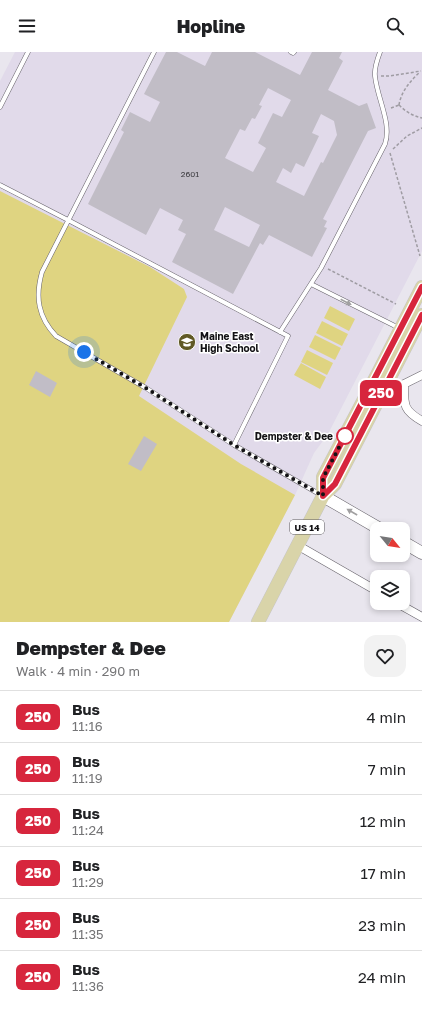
<!DOCTYPE html>
<html lang="en">
<head>
<meta charset="utf-8">
<style>
  body { margin:0; font-family:"Golos Text",sans-serif; background:#f2f2f2; color:#202124; height:100vh; display:flex; flex-direction:column; font-size:15px; white-space:nowrap }
  * { box-sizing:border-box; margin:0 }
  p { font-size:13px; color:#757577 }
  .icon { flex:none; width:22px; height:22px; fill:none; stroke:currentColor; stroke-width:2; stroke-linecap:round; stroke-linejoin:round }
  .map { position:relative; height:570px; overflow:hidden }
  .side { display:flex; flex-direction:column; background:#fff; flex:1 }
  .side>* { flex:none }
  .badge { padding:0 8px; border-radius:6px; font-size:14px; line-height:26px }
  .needle { width:26px; rotate:120deg }
  .buttons { position:absolute; left:370px; top:470px; display:grid; gap:8px }
  .buttons a { display:grid; place-items:center; width:40px; height:40px; border-radius:8px; background:#fff; box-shadow:0 2px 6px #0003; font-size:20px }
  .you { position:absolute; width:20px; height:20px; margin:-10px; border:3px solid #fff; border-radius:50%; background:#1a73e8; box-shadow:0 0 0 6px #1a73e833 }
  .map>.badge { position:absolute; translate:-50% -50%; box-shadow:0 0 0 2px #fff }
  .round { display:grid; place-items:center; flex:none; width:42px; height:42px; border-radius:12px; background:#f2f2f2 }
  .overview { display:flex; align-items:center; justify-content:space-between; height:68px; padding:0 16px }
  h1 { font-size:19px; font-weight:800; line-height:30px }
  ul { padding:0; list-style:none }
  li { display:flex; align-items:center; gap:12px; height:52px; padding:0 16px; border-top:1px solid #e0e0e0 }
  li div { flex:1 }
  li b { display:block; font-size:15px }
  li em { font-style:normal }
  li .badge { min-width:44px; font-weight:700; text-align:center }
  header { display:flex; justify-content:space-between; align-items:center; height:52px; padding:0 16px; background:#fff; font-size:18px; font-weight:800 }
  .map>svg:first-child { display:block }
</style>
</head>
<body>
<header><svg class="icon" aria-label="menu" viewBox="0 0 24 24"><path d="M4 6h16M4 12h16M4 18h16"/></svg>Hopline<svg class="icon" aria-label="search" viewBox="0 0 24 24"><circle cx="10" cy="10" r="6"/><path d="M15 15l6 6"/></svg></header>
<div class="map">
<svg width="422" height="570" viewBox="0 0 422 570">
  <rect width="100%" height="100%" fill="#e9e6ee"/>
  <path fill="#e1daea" d="M15,0H422V199L328,382L314,401L295,443L229,570H0V29Z"/>
  <path fill="#dfd481" d="M0,139L150,215L184,237L187,245L139,344L241,412L295,443L229,570H0Z
    M330,254L355,267L349,279L324,266Z
    M322,269L348,282L342,294L316,281Z
    M315,283L341,296L335,308L309,295Z
    M307,298L333,311L327,323L301,310Z
    M301,311L326,325L320,337L294,323Z"/>
  <path fill="#c1bdc6" fill-rule="evenodd" d="M166,0H177L205,14L212,0H255L300,23L312,0H342L339,6L343,9L328,38L359,54L367,51L376,76L368,79L323,167L327,169L324,175L327,176L312,205L269,183L263,193L260,191L233,242L172,210L186,182L178,178L183,168L160,156L146,183L88,152L124,80L121,78L130,60L150,70L160,50L144,42ZM268,36L291,48L282,65L273,61L258,91L266,96L253,120L225,106L240,77L245,79L252,66L255,67L262,54L259,53ZM321,62L334,69L337,83L323,111L321,110L304,144L276,130L283,116L291,121L296,111L304,115L319,84L312,81ZM225,155L260,173L249,195L214,178Z
    M36,319L57,331L50,345L29,333Z
    M144,384L157,392L141,419L128,412Z"/>
  <g fill="none" stroke-linecap="round" stroke-linejoin="round">
    <defs>
      <path id="lane" d="M154,0L42,220C35,245 38,265 56,284L146,336L234,393L321,443
        M291,0L293,1L294,0
        M0,55L28,0
        M0,133L68,168L288,284L234,393
        M311,232L399,276
        M280,280L321,216L385,92C392,71 377,46 375,24C374,16 377,8 380,0"/>
      <path id="street" d="M404,332C404,353 403,358 422,369
        M404,332L422,323
        M297,493L377,539
        M397,551L422,565"/>
      <path id="secondary" d="M323,444L380,477
        M403,490L422,501"/>
      <path id="primary" d="M323,444V425L379,319L422,235
        M258,570L323,444L335,432L422,263"/>
    </defs>
    <use href="#lane" stroke="#66626a" stroke-width="5"/>
    <use href="#street" stroke="#66626a" stroke-width="9"/>
    <use href="#secondary" stroke="#66626a" stroke-width="13"/>
    <use href="#primary" stroke="#c6c6c7" stroke-width="14"/>
    <path stroke="#9f9ca3" stroke-width="1.5" stroke-dasharray="3 2" stroke-linecap="butt" d="M381,24H390L421,19
      M399,53C401,40 410,29 420,20
      M399,53C406,60 413,64 422,66
      M391,56L399,53
      M393,97L407,84L422,76
      M390,101L420,204
      M328,217L396,252"/>
    <use href="#lane" stroke="#fff" stroke-width="4"/>
    <use href="#street" stroke="#fff" stroke-width="8"/>
    <use href="#secondary" stroke="#fff" stroke-width="12"/>
    <use href="#primary" stroke="#d9d4a9" stroke-width="13"/>
  </g>
  <defs><path id="oneway-solid" d="M-6-.8H1V-3.2L6.5 0L1 3.2V.8H-6Z"/></defs>
  <g fill="#a1a0a1">
    <use href="#oneway-solid" transform="translate(346 250) rotate(27)"/>
    <use href="#oneway-solid" transform="translate(352 460) rotate(-150)"/>
  </g>
  <g fill="none" stroke-linecap="round" stroke-linejoin="round">
    <defs>
      <path id="line" d="M422,235L323,426V444L335,432L422,263"/>
    </defs>
    <use href="#line" stroke="#fff" stroke-width="9"/>
    <use href="#line" stroke="#d7263d" stroke-width="6"/>
    <path stroke="#131215" stroke-width="4" stroke-dasharray="0 7.2" d="M84,300L146,336L234,393L323,444V426L345,384"/>
  </g>
  <defs>
    <symbol id="school-disc" viewBox="-11 -11 22 22"><circle r="9.5" fill="#605925" stroke="#fff"/><path d="M0-5L7-2L0 1L-7-2ZM-4 1L0 2.5L4 1V4Q0 6-4 4Z" fill="#fff"/></symbol>
  </defs>
  <g fill-rule="evenodd">
    <use href="#school-disc" x="177" y="280" width="20" height="20"/>
  </g>
  <circle fill="#fff" stroke="#d7263d" stroke-width="2" cx="345" cy="384" r="8"/>
  <g text-anchor="middle" dominant-baseline="central" stroke-width="3" stroke-linejoin="round" paint-order="stroke">
    <g font-size="8" fill="#3e3d41">
      <text x="190" y="122">2601</text>
    </g>
    <rect fill="#fff" stroke="#5a595b" stroke-width="1" x="290" y="468" width="34" height="14" rx="3"/>
    <g font-size="9" font-weight="bold" fill="#131215">
      <text x="307" y="475">US 14</text>
    </g>
    <g font-size="10" font-weight="bold" fill="#131215" stroke="#fff" text-anchor="start">
      <text x="200" y="284">Maine East<tspan x="200" dy="12">High School</tspan></text>
    </g>
    <g font-size="10" font-weight="bold" fill="#131215" stroke="#fff" text-anchor="end">
      <text x="333" y="384">Dempster &amp; Dee</text>
    </g>
  </g>
</svg>
<div class="buttons">
<a><svg class="needle" viewBox="-14 -14 28 28"><path d="M0-13l5 13h-10z" fill="#e53935"/><path d="M0 13l5-13h-10z" fill="#757577"/></svg></a>
<a><svg class="icon" aria-label="layers" viewBox="0 0 24 24"><path d="M12 4l9 5-9 5-9-5zM3 14l9 5 9-5"/></svg></a>
</div>
<div class="you" style="left:84px;top:300px"></div>
<b class="badge" style="left:381px;top:341px;background:#d7263d;color:#fff">250</b>
</div>
<section class="side">
<div class="overview"><div><h1>Dempster &amp; Dee</h1><p>Walk · 4 min · 290 m</p></div><a class="round"><svg class="icon" aria-label="heart" viewBox="0 0 24 24"><path d="M12 20l-8-8c-3-5 5-10 8-4 3-6 11-1 8 4z"/></svg></a></div>
<ul>
<li><span class="badge" style="background:#d7263d;color:#fff">250</span><div><b>Bus</b><p>11:16</p></div><em>4 min</em></li>
<li><span class="badge" style="background:#d7263d;color:#fff">250</span><div><b>Bus</b><p>11:19</p></div><em>7 min</em></li>
<li><span class="badge" style="background:#d7263d;color:#fff">250</span><div><b>Bus</b><p>11:24</p></div><em>12 min</em></li>
<li><span class="badge" style="background:#d7263d;color:#fff">250</span><div><b>Bus</b><p>11:29</p></div><em>17 min</em></li>
<li><span class="badge" style="background:#d7263d;color:#fff">250</span><div><b>Bus</b><p>11:35</p></div><em>23 min</em></li>
<li><span class="badge" style="background:#d7263d;color:#fff">250</span><div><b>Bus</b><p>11:36</p></div><em>24 min</em></li>
</ul>
</section>
</body>
</html>
